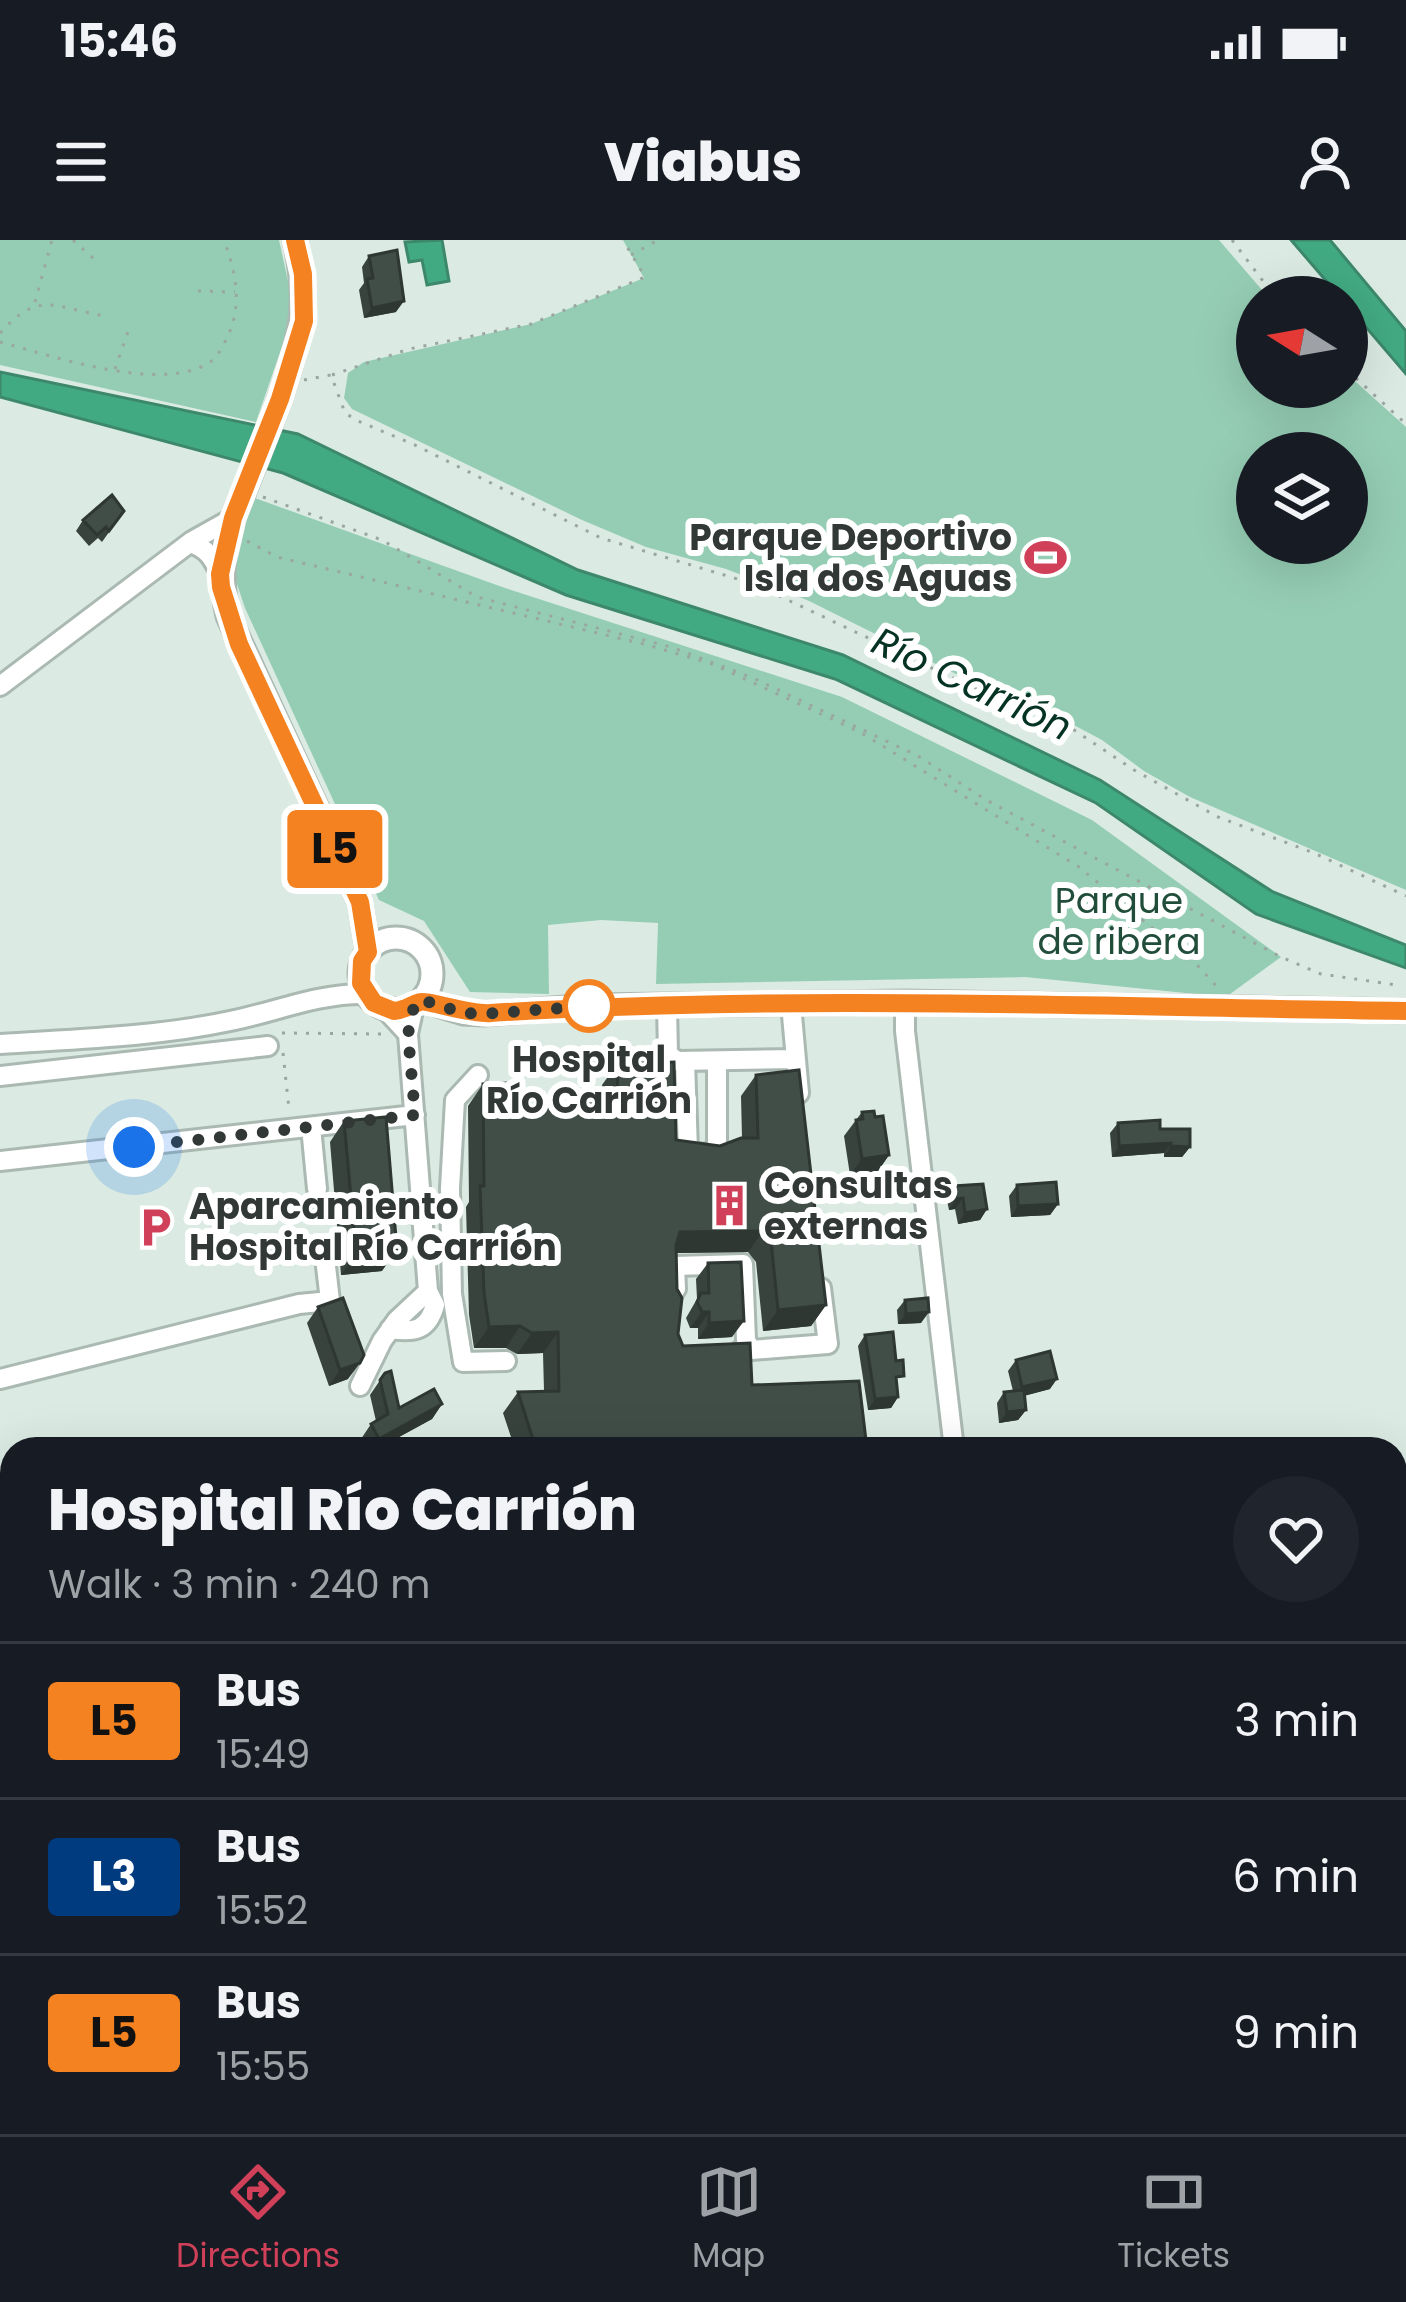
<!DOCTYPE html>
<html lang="en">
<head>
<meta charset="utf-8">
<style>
  body { margin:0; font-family:Poppins,sans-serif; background:#20242c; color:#f1f3f6; height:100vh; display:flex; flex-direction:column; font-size:45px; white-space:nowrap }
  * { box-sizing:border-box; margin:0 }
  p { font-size:39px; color:#9ea1a6 }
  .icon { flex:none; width:66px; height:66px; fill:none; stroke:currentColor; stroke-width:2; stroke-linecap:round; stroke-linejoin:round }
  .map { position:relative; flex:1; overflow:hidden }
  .side { position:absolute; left:0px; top:1197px; width:1407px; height:699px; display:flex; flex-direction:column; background:#171b24; border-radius:36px 36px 0 0; box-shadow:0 12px 48px #0002 }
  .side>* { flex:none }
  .badge { padding:0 24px; border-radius:9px; font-size:42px; line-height:78px }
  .needle { width:78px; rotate:281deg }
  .controls { position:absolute; left:1236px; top:36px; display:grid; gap:24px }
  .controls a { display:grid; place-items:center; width:132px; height:132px; border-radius:50%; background:#171b24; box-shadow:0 12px 48px #0002; font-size:60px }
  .you { position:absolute; width:60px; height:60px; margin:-30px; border:9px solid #fff; border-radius:50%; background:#1a73e8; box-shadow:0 0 0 18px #1a73e833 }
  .map>.badge { position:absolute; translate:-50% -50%; box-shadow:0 0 0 6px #fff }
  .round { display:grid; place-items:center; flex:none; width:126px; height:126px; border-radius:63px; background:#20242c }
  .summary { display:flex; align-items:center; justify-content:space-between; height:204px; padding:0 48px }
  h1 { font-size:57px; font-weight:800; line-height:90px }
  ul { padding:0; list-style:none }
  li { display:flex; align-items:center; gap:36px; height:156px; padding:0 48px; border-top:3px solid #363941 }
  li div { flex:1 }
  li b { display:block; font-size:45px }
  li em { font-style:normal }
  li .badge { min-width:132px; font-weight:700; text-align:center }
  .status { display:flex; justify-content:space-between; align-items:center; height:84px; padding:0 60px; background:#171b24; direction:ltr }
  .status svg { height:33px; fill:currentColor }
  header { display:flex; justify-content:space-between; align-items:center; height:156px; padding:0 48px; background:#171b24; font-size:54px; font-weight:800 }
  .menu { display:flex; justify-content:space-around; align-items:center; height:168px; border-top:3px solid #363941; background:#171b24; font-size:33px; color:#9ea1a6 }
  .menu a { display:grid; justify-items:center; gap:6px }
  .menu .active { color:#d04059 }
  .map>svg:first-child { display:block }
</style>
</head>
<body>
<div class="status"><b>15:46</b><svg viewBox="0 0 49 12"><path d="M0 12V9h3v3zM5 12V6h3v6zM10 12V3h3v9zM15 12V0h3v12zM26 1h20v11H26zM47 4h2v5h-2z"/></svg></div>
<header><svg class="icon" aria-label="menu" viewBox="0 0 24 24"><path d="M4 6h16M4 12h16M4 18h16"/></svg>Viabus<svg class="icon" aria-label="person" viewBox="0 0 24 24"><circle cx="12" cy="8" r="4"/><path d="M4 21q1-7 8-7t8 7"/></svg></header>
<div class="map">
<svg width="1406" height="1894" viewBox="0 0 1406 1894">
  <rect width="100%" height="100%" fill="#dbebe3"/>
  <path fill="#95cdb4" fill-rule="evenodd" d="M0,0H279L291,55L288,89L256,182L0,125Z
    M623,0H1219L1268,57H1257V147H1347V134L1406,187V650L1190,557L1144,531L1102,500L1038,466L960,436L807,360L726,329L646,307L582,280L352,169L344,158L348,133L364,122L531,84L644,38ZM1257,213H1347V303H1257Z
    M252,257L505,348L842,457L1092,580L1281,717L1226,757L1025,737L656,744L658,683L601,680L548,685L549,754L470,752L424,681L379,660L245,368L234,335Z"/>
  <path fill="#42aa83" stroke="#3d886c" stroke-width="3" d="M442,0L449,41L427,45L422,20L409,22L405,2Z
    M1291,0H1330L1406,91V134L1347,65V57H1340Z
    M0,132L298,194L578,330L843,415L1100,540L1273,652L1406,705V728L1256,674L1096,563L835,439L566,355L283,233L0,157Z"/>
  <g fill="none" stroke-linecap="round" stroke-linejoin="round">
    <defs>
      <path id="minor" d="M190,303C207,308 213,318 220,334
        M0,446L192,301L233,278
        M905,762V791L954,1209
        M791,764L799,853
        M667,765L668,814L677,821L795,819
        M385,769L408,794
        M0,804C76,799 155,797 230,781C276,772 318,753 366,754
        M685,821L688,911L703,914L717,910V822
        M478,835L455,860L450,948L452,1054L463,1122L506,1121
        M0,836L268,806
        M311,887L317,949
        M0,921L415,875
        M676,1049L675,1026L743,1024L746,1100L751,1110H741
        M390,1089C415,1093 428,1090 435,1065L428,1051
        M751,1110L828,1104L821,1048
        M0,1139L299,1064L330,1061L324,1009
        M360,1146L382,1101L397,1080L428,1051L408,794L414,766
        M0,1358L12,1378
        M0,1623L12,1615"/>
      <path id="major" d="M280,159C300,95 310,68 295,0
        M243,254C224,294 218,333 228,376L360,662L368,712
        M360 734a36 36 0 1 1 72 0a36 36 0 1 1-72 0Z
        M422,760L463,773L484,774L591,766L905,762L1406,771"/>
    </defs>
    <use href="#minor" stroke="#aab9b2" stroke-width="24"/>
    <use href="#major" stroke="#aab9b2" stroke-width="27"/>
    <path stroke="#9aa6a0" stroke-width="3" stroke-dasharray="3 9" stroke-linecap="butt" d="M73,0L94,19
      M1232,0L1275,57
      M631,15L658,0
      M198,51L235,52
      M35,62L52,0
      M0,93C39,50 53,67 105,76
      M0,102C53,116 162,154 210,122C219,116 225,102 230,91C242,61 235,30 224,0
      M115,129L130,86
      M1347,130L1406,184
      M332,135L409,109L531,84L645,37L623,0
      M304,140L331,135L345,173L358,181L415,205L601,298L754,344L957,440L1068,486L1134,530L1218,577L1314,613L1406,656
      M263,257L382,300L477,357L671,407L753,438L918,516L988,561L1281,717L1321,734L1396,745
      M247,301L277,317L644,404L712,424L860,492L1079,627L1199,727L1219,749
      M282,793L381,794
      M283,813L289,869"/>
    <use href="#minor" stroke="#fff" stroke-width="18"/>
    <use href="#major" stroke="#fff" stroke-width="21"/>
    <defs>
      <path id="major-bridge" d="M243,254L280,159"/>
    </defs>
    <use href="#major-bridge" stroke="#aab9b2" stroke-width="27" stroke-linecap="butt"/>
    <use href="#major-bridge" stroke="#fff" stroke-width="21"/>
  </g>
  <path fill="#38433e" d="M369,16L396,72L364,78L359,50L364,43L362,27Z
    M124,271L102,302L98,298L89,306L76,291L83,280Z
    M617,824L676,900L720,906L742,898L741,856L756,835L826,1065L811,1086L763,1091L756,1022L748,1012L676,1013L678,1094L683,1106L867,1209H515L503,1173L518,1152L544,1151L543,1113L517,1114L506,1108H474L469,1075L466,967L469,962L468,866L483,844L512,867L603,864L602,845Z
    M862,872L889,915L878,931L850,935L844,896Z
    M344,881L382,1031L341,1035L330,902Z
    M1118,883L1160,889L1190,907L1182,917H1164V913L1112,917L1110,893Z
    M1017,945L1058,964L1050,975L1011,977L1009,956Z
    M954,946L987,969L980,980L958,984L955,969L949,970L946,956Z
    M708,1023L732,1097L698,1099V1088H690L686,1078L697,1059L696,1039Z
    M905,1060L921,1083L898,1084L897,1070Z
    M318,1067L348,1139L329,1146L307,1083Z
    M865,1095L897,1146L898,1157L891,1168L868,1170L858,1106Z
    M1016,1120L1050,1149L1024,1156L1026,1170L1018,1180L999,1183L997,1163L1004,1152L1013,1151L1008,1131Z
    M385,1133L399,1168L442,1164L432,1179L377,1209H366L361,1199L371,1184L376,1181L370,1155Z"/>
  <path fill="#2e3732" d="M404,61L396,72L364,78L372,68Z
    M1171,903L1164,913L1112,917L1119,906Z
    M1171,906L1190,907L1182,917H1164Z
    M889,915L878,931L850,935L862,919Z
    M963,958L955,969L949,970L956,959Z
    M1058,964L1050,975L1011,977L1018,966Z
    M987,969L980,980L958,984L965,973Z
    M763,991L748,1012L665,1013L680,992Z
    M397,1010L382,1031L341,1035L356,1013Z
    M826,1065L811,1086L763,1091L778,1070Z
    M702,1072H709L698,1088H690Z
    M929,1072L921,1083L898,1084L906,1074Z
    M744,1081L732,1097L698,1099L709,1083Z
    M520,1086L506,1108H474L489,1087Z
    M558,1092L543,1113L517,1114L532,1093Z
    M360,1123L348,1139L329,1146L340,1130Z
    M1057,1139L1050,1149L1015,1158L1022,1147Z
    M898,1157L891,1168L868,1170L875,1159Z
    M442,1164L432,1179L377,1209H372L379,1199Z
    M1026,1170L1018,1180L999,1183L1007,1172Z"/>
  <path fill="#414e48" stroke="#2e3732" stroke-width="3" d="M397,10L404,61L372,68L367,39L373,38L369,16Z
    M112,255L124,271L109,291L106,287L97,295L83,280Z
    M674,822L676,900L720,906L741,898H758L756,835L799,830L826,1065L778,1070L771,1001L763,991L680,992L676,1005L677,1049L682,1058L678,1094L683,1106L750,1103L752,1145L859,1141L867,1209H536L518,1152L559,1151L558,1092L532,1093L520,1086L489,1087L484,1053L480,946H484L483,844L511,843L512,867L618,863L617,824Z
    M874,871L875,877L883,876L889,915L862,919L856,880L863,879L862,872Z
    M386,877L397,1010L356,1013L344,881Z
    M1160,880V889H1190V907L1171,906V903L1119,906L1118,883Z
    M1056,942L1058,964L1018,966L1017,945Z
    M983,944L987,969L965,973L963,958L956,959L954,946Z
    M741,1022L744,1081L709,1083V1072H702L697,1062L701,1053H709L708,1023Z
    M343,1058L364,1115L360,1123L340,1130L318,1067Z
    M928,1058L929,1072L906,1074L905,1060Z
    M893,1092L896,1121L903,1120L904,1136L896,1137L898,1157L875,1159L865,1095Z
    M1050,1111L1057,1139L1022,1147L1016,1120Z
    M391,1131L399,1168L434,1149L442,1164L379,1199L371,1184L388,1174L380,1140L385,1133Z
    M1024,1150L1026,1170L1007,1172L1004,1152Z"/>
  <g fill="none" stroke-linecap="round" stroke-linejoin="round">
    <defs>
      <path id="line" d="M295,0L303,34L304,81L280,159L233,278L220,334L221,347L239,404L360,662L368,712L362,721L361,743L374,763L394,771C405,770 410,765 420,762C427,760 471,775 491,773C795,754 1101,767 1406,771"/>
    </defs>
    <use href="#line" stroke="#fff" stroke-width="27"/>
    <use href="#line" stroke="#f58220" stroke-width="18"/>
    <path stroke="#323835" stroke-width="12" stroke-dasharray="0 21.6" d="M134,907L415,875L408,794L414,766L422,760L463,773L484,774L589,766"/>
  </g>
  <defs>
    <symbol id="stadium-bare" viewBox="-9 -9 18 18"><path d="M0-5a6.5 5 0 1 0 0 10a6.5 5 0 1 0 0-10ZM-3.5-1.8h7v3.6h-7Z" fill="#d04059" stroke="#fff" stroke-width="2.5" paint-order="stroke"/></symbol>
    <symbol id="building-bare" viewBox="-9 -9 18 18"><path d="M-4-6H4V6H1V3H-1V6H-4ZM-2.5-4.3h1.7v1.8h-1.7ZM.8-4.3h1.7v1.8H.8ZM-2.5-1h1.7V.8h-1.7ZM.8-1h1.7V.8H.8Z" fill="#d04059" stroke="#fff" stroke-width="2.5" paint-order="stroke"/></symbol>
    <symbol id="parking-bare" viewBox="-9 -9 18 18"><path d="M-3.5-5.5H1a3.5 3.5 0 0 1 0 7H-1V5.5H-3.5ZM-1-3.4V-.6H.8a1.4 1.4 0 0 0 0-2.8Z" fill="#d04059" stroke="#fff" stroke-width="2.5" paint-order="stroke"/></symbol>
  </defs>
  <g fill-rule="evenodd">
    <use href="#stadium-bare" x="1016" y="288" width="59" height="59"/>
    <use href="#building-bare" x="700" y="936" width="59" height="59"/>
    <use href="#parking-bare" x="126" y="958" width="59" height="59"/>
  </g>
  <circle fill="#fff" stroke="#f58220" stroke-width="6" cx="589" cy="766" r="24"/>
  <g text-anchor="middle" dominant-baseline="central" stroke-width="12" stroke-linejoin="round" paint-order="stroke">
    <g font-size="36" font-weight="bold" fill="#323835" stroke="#fff" text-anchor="start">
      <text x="1012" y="297" text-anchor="end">Parque Deportivo<tspan x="1012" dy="41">Isla dos Aguas</tspan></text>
      <text x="764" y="945">Consultas<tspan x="764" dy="41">externas</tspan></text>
      <text x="189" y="966">Aparcamiento<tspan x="189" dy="41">Hospital Río Carrión</tspan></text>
    </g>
    <g font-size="36" fill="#214d3b" stroke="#fff">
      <text x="1119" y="660">Parque<tspan x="1119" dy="41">de ribera</tspan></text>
    </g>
    <g font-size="36" font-weight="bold" fill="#323835" stroke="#fff">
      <text x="589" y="819">Hospital<tspan x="589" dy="41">Río Carrión</tspan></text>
    </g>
    <g font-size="39" font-style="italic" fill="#043323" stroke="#fff">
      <text transform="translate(972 444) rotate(25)">Río Carrión</text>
    </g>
  </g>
</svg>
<div class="controls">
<a><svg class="needle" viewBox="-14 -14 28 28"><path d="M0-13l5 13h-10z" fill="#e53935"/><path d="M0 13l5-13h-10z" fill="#9ea1a6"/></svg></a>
<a><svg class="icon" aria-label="layers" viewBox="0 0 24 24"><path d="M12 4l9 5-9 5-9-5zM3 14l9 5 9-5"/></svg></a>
</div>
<div class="you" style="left:134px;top:907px"></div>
<b class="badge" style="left:335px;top:609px;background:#f58220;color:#111">L5</b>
<section class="side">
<div class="summary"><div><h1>Hospital Río Carrión</h1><p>Walk · 3 min · 240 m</p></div><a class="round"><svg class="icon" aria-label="heart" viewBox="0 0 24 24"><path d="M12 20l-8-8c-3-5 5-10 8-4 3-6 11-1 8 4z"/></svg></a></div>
<ul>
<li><span class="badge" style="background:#f58220;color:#111">L5</span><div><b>Bus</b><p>15:49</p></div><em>3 min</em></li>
<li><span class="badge" style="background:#003b80;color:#fff">L3</span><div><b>Bus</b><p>15:52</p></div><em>6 min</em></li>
<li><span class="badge" style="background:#f58220;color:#111">L5</span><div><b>Bus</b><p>15:55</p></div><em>9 min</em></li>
</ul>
</section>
</div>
<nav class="menu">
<a class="active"><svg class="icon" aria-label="directions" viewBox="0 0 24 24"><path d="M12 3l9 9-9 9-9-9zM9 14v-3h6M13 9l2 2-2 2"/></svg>Directions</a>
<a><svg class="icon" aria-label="map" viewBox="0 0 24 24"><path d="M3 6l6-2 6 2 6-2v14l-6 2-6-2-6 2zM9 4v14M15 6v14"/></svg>Map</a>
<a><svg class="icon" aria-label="tickets" viewBox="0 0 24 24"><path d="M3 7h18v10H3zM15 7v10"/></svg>Tickets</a>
</nav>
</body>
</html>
